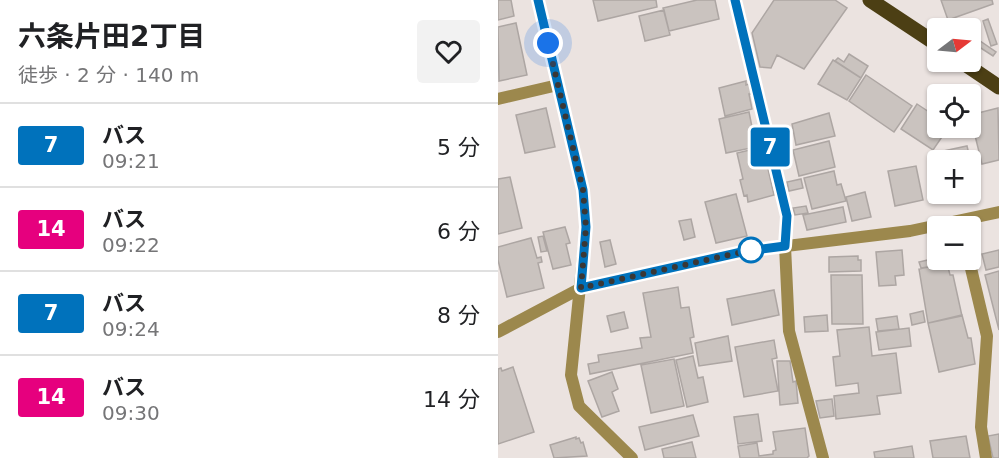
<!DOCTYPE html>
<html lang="ja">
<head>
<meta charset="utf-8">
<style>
  body { margin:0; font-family:"DejaVu Sans","Noto Sans JP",sans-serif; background:#f2f2f2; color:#202124; height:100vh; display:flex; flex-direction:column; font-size:22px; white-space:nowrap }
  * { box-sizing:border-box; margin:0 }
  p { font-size:20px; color:#757577 }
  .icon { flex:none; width:33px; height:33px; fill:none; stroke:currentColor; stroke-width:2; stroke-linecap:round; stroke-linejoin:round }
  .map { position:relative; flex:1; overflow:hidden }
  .details { display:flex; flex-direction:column; background:#fff; width:498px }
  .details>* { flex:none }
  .badge { padding:0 12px; border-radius:4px; font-size:21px; line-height:39px }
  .needle { width:39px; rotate:74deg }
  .tools { position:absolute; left:429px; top:18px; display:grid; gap:12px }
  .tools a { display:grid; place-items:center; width:54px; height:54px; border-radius:6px; background:#fff; box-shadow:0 2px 4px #0004; font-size:30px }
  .you { position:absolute; width:30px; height:30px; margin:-15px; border:4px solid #fff; border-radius:50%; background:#1a73e8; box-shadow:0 0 0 9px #1a73e833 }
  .map>.badge { position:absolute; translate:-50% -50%; box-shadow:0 0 0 3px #fff }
  .round { display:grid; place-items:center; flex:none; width:63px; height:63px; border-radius:6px; background:#f2f2f2 }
  .overview { display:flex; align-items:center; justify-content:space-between; height:102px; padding:0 18px }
  h1 { font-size:28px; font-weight:700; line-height:45px }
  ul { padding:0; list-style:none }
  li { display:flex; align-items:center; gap:18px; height:84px; padding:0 18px; border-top:2px solid #e0e0e0 }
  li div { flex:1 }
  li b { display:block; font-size:22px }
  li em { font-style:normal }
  li .badge { min-width:66px; font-weight:700; text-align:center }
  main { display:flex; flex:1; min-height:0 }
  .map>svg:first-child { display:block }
</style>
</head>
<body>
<main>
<section class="details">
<div class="overview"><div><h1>六条片田2丁目</h1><p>徒歩 · 2 分 · 140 m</p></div><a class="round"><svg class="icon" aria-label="heart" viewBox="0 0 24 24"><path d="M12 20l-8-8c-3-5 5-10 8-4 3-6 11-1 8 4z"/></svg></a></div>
<ul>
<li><span class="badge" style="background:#0072bc;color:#fff">7</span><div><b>バス</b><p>09:21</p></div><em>5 分</em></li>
<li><span class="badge" style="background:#e6007e;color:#fff">14</span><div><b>バス</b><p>09:22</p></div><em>6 分</em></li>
<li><span class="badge" style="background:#0072bc;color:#fff">7</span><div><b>バス</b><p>09:24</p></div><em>8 分</em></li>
<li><span class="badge" style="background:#e6007e;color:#fff">14</span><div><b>バス</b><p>09:30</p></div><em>14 分</em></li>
</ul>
</section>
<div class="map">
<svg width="501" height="458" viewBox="0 0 501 458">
  <rect width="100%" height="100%" fill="#ebe3e0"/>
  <path fill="#cac3bf" stroke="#ada6a3" stroke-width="1.5" d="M0,0H13L16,16L0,20Z
    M95,0H158L159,7L100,21Z
    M199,0H217L221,19L171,31L165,8Z
    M276,0H337L349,8L306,69L279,55L273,68L262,67L254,33Z
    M443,0H494L495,4L450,20Z
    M166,10L172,35L147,41L141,16Z
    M490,19L499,44L493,46L485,21Z
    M18,23L29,75L1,81L0,27Z
    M472,34L498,52L495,56L472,41Z
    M351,54L370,66L363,78L337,61L340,58L346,62Z
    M335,60L363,78L349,100L320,84Z
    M368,75L414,106L396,132L351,101Z
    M248,81V85L251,84L254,94H251L254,109L227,116L221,88Z
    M419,104L440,118V128H450L435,150L403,129Z
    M48,108L57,147L27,153L18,115Z
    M500,108L501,160L484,164L472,115Z
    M251,112L258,147L228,153L221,119Z
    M331,113L337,136L298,145L294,124Z
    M331,141L337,167L301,176L295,150Z
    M469,146L479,188L472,190V160H447L445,151Z
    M265,147L276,195L250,202L249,195L246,196L242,180L245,179L239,153Z
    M418,166L425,200L397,206L390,171Z
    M336,171L339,185L343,184L348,201L314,209L306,178Z
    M12,177L24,228L0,234V179Z
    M303,179L305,188L291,191L289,182Z
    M367,192L373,217L354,221L348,197Z
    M238,194L249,236L218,243L207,202Z
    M308,206L310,213L297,215L295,208Z
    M345,207L348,222L309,230L305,215Z
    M193,219L197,237L186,240L181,221Z
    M67,227L72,243L68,244L73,265L55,269L45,232Z
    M45,236L49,251L43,252L40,237Z
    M33,238L39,258L43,257L44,262L40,263L46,288L9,297L0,260V247Z
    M112,240L118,264L107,267L102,242Z
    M404,250L406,275L397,276L398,285L381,286L378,252Z
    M501,250V267L488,270L484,254Z
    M360,256V260H363V271L331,272V257Z
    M434,259L436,266L423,268L421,262Z
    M449,263L452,275H455L464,316L430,323L421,269Z
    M501,271V330L487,275Z
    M333,275H364L365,324H334Z
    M180,287L183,308L191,307L196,337L192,338L195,353L92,374L90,364L101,362L100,355L144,348L142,338L153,337L145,293Z
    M276,290L281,315L234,325L229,299Z
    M425,311L427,322L414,325L412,314Z
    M126,312L130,328L113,332L109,316Z
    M329,315L330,331L307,332L306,317Z
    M464,315L470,338H473L477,364L441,372L430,323Z
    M399,316L401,329L380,331L378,319Z
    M371,327L374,356L398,353L403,393L379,396L382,414L338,419L336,396L361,393L360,383L338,386L335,357L342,356L339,330Z
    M411,328L413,346L381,350L378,332Z
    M230,336L234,361L201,366L197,343Z
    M276,340L279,358L274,359L280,391L246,397L237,347Z
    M195,356L200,378L205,377L210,402L189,407L178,360Z
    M176,359L186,406L153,413L143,365Z
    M279,361H292L295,382L298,381L300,403L282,405Z
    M15,367L36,432L0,444V369L3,368L4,371Z
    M114,372L120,389L114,392L121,411L104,417L90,381Z
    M334,399L336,416L322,418L318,401Z
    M260,414L264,441L240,444L236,417Z
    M195,415L201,436L147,450L141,427Z
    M307,428L311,456L309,458H242L240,446L259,443L261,456L275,454V451L278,450L275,432Z
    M501,434V458H495L490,436Z
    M468,436L472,458H435L432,441Z
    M78,437V439L81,438L83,443L85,442L89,456L56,458L52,445Z
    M194,442L198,458H166L164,449Z
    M414,446L416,458H377L376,452Z"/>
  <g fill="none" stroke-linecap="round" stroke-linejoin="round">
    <path stroke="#9c884d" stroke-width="12" d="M40,0L85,190L88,227L73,375L81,406L134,458
      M237,0L289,216L287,246L291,331L325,458
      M0,99L60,85
      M471,260L489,336L483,427L488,458
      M0,332L83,288L248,251L412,231L501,212"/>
    <path stroke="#4c3f14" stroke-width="15" d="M372,0L440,45
      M464,62L501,87"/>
  </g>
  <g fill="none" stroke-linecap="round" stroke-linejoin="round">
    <defs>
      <path id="line" d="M40,0L85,190L88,227L83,288L248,251L287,246L289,216L237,0"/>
    </defs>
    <use href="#line" stroke="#fff" stroke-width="14"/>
    <use href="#line" stroke="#0072bc" stroke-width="9"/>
    <path stroke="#3a3735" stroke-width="6" stroke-dasharray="0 10.8" d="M50,43L85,190L88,227L83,288L253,250"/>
  </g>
  <circle fill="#fff" stroke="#0072bc" stroke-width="3" cx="253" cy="250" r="12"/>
</svg>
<div class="tools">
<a><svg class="needle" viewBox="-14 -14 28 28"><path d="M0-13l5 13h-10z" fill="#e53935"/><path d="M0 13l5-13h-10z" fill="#757577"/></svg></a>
<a><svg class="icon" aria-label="locate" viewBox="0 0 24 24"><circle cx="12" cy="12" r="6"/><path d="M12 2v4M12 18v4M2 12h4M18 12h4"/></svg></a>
<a>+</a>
<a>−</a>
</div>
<div class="you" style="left:50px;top:43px"></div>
<b class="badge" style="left:272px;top:147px;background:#0072bc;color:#fff">7</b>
</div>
</main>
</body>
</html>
